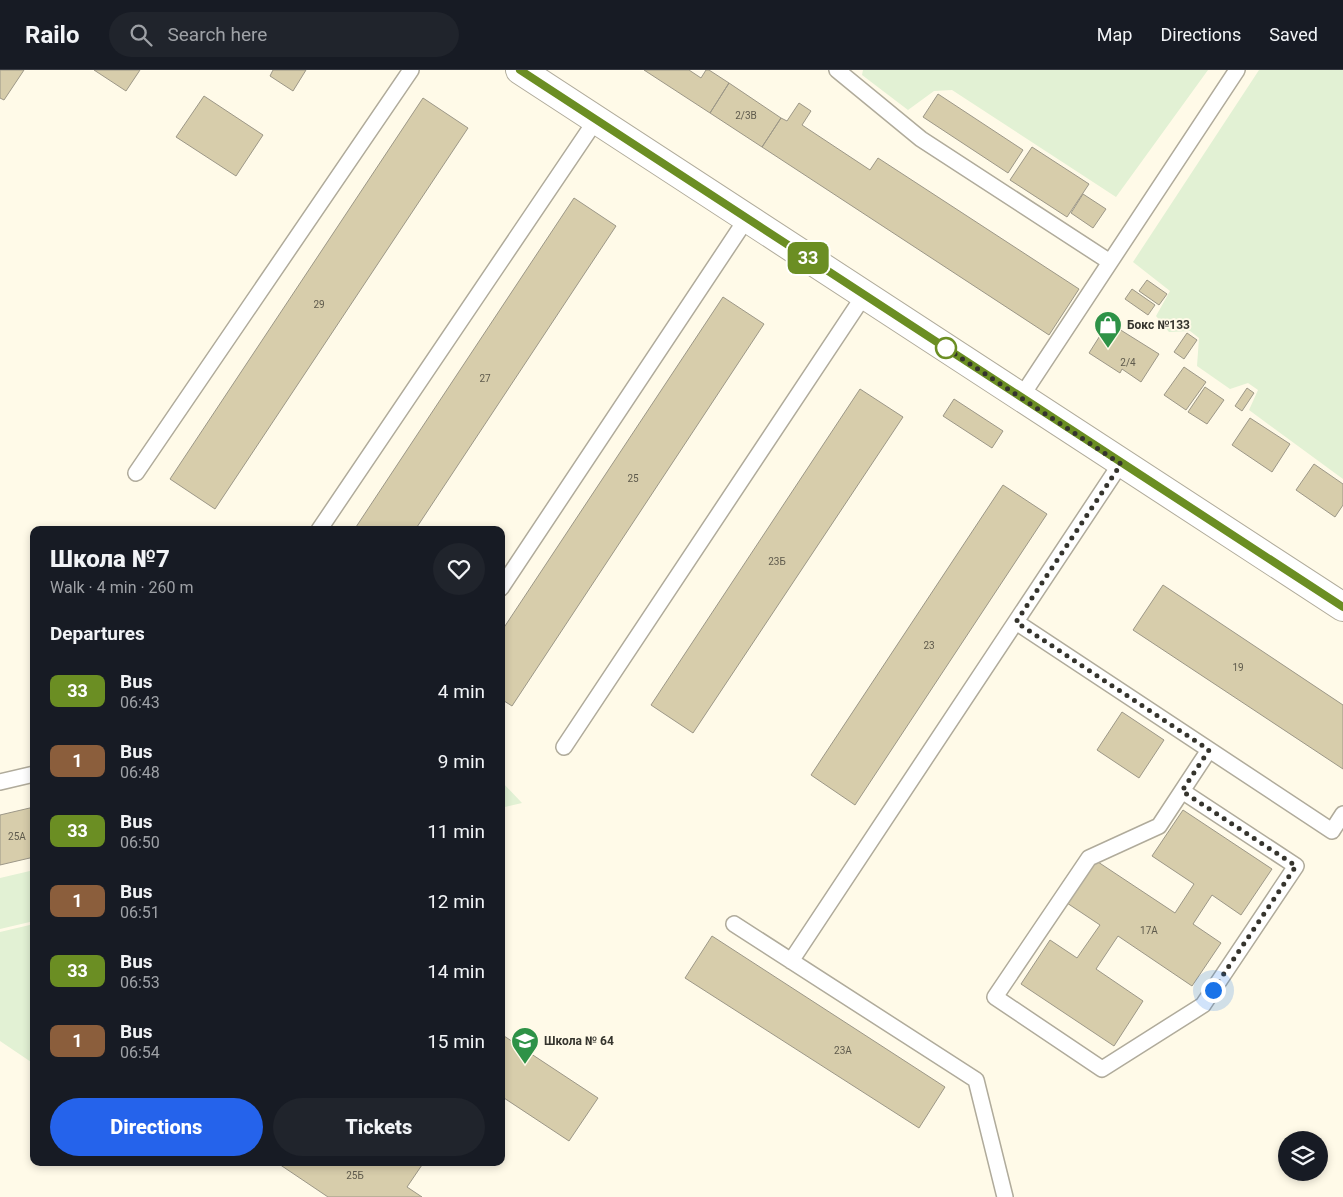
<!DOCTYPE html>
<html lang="en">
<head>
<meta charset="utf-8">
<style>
  body { margin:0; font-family:Roboto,sans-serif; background:#20242c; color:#f1f3f6; height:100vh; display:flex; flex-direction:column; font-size:19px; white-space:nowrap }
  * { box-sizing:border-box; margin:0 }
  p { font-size:16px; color:#9ea1a6 }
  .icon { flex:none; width:28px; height:28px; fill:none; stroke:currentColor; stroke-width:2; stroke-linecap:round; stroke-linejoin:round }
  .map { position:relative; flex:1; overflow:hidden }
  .drawer { position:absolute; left:30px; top:456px; width:475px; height:640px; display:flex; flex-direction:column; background:#171b24; border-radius:10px; box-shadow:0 2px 8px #0003 }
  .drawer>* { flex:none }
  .badge { padding:0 10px; border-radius:8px; font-size:18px; line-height:32px }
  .controls { position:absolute; left:1278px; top:1061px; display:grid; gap:10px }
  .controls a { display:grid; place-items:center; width:50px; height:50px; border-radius:50%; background:#171b24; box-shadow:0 2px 8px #0003; font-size:25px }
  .you { position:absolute; width:25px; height:25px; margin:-12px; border:4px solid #fff; border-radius:50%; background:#1a73e8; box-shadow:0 0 0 8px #1a73e833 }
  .map>.badge { position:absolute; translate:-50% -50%; box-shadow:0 0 0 2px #fff }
  h2 { padding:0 20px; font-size:19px; line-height:45px }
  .round { display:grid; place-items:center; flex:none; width:52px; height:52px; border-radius:26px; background:#20242c }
  .head { display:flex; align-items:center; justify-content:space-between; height:85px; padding:0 20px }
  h1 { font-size:24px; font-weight:800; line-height:38px }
  .primary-button { display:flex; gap:10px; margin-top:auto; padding:10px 20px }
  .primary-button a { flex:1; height:58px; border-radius:30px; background:#2563eb; color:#fff; font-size:20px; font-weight:800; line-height:58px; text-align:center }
  .primary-button a+a { background:#20242c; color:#f1f3f6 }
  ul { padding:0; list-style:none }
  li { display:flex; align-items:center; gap:15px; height:70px; padding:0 20px }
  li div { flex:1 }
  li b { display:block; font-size:19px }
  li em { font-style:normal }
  li .badge { min-width:55px; font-weight:700; text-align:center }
  header { display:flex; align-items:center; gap:30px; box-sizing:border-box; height:70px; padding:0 25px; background:#171b24; border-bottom:1px solid #363941 }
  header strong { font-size:24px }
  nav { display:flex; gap:28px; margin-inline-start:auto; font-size:18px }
  .search { width:350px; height:45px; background:#20242c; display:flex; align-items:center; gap:12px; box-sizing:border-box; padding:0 18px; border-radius:28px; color:#9ea1a6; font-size:19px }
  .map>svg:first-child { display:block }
</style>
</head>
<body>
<header>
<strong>Railo</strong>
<div class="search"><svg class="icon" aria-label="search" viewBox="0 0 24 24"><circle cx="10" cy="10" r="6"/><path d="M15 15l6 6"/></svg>Search here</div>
<nav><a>Map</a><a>Directions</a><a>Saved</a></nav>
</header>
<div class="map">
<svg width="1343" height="1127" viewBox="0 0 1343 1127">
  <rect width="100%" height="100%" fill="#fffae8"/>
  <path fill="#e2f1d4" d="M863,0H1208L1116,127L952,20L934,21L908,40L862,5Z
    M1259,0H1343V409L1249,340L1258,320L1248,313L1230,319L1197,296L1199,268L1190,261L1169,262L1156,246L1170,221L1133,192Z
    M501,711L522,733L501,738Z
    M34,800V851L0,859V808Z
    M34,854V994L0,971V862Z"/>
  <path fill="#d7cdab" stroke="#9c9787" d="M0,0H24L4,30L0,28Z
    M94,0H140L126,21Z
    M273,0H306L293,21L270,6Z
    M644,0H689L701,8L706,0H709L729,13L710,43Z
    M729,13L781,48L762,77L710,43Z
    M938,24L1023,80L1008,103L923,47Z
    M204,26L263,65L236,106L176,67Z
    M423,28L468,58L215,439L170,409Z
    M799,33L811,41L802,55L870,100L878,88L1079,219L1049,265L762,77L781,48L787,51Z
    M1032,77L1089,114L1067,147L1010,110Z
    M1083,124L1106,139L1093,158L1071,143Z
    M574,128L616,156L415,460H354Z
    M1147,210L1167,224L1159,235L1139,221Z
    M1132,219L1155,235L1148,245L1125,229Z
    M723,227L764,254L512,636L501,629V562Z
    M1119,259L1159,284L1141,312L1122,299L1120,303L1089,283L1103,261L1113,268Z
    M1187,263L1197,270L1184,289L1174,282Z
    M1184,297L1206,312L1186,340L1164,325Z
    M1205,317L1224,330L1207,354L1188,342Z
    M1247,318L1254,323L1242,341L1235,336Z
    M860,319L903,347L693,663L651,635Z
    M954,329L1003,361L992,378L943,346Z
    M1250,348L1290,374L1272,402L1232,375Z
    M1314,394L1343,414V435L1335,447L1296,420Z
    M1003,415L1047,444L855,735L811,705Z
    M1163,515L1343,635V699L1133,560Z
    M1122,642L1164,670L1139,708L1097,680Z
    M34,737V787L0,795V745Z
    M1183,740L1272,799L1241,845L1212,825L1193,854L1221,873L1192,916L1118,866L1096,899L1143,931L1114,976L1021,914L1050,870L1077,888L1100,855L1067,833L1095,790L1175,843L1194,814L1152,786Z
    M712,866L945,1017L919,1058L685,908Z
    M501,964L598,1028L569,1071L501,1026Z
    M276,1092H424L407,1117L422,1127H328Z"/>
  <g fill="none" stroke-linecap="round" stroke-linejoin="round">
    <defs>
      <path id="service" d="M837,0L921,69L1110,192
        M1021,327L1237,0
        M136,403L411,0
        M319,460L596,50
        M501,518L747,148
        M1016,552L1332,761L1343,744
        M564,677L865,224
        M0,712L34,704
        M1182,721L1296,796L1203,935L1102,999L995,927L1089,788L1159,756L1209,680
        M734,854L976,1010L1005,1127
        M791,891L1121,393"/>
      <path id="secondary" d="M520,0L1343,537"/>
    </defs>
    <use href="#service" stroke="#b0ab9b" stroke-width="18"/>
    <use href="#secondary" stroke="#b0ab9b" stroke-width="30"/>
    <use href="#service" stroke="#fff" stroke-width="15"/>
    <use href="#secondary" stroke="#fff" stroke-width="28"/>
  </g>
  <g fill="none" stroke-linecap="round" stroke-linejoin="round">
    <defs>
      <path id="line" d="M520,0L1343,537"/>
    </defs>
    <use href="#line" stroke="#fff" stroke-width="11"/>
    <use href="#line" stroke="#6b8e23" stroke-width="8"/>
    <path stroke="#35342d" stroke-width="5" stroke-dasharray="0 9" d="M946,278L943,276L1121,394L1016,552L1209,680L1182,721L1296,796L1213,920"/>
  </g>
  <defs>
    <symbol id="shop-pin" viewBox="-11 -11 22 30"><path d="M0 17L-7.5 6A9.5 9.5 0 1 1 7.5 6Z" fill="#2e9247" stroke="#fffae8"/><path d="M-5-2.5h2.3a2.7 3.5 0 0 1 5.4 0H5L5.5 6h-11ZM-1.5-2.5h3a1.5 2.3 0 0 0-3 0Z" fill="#fff"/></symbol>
    <symbol id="school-pin" viewBox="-11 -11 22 30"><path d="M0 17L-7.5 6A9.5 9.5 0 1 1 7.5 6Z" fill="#2e9247" stroke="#fffae8"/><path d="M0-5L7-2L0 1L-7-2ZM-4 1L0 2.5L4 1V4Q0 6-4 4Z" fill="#fff"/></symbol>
  </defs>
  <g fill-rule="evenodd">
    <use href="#shop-pin" x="1092" y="239" width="32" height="43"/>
    <use href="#school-pin" x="509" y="955" width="32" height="43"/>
  </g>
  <circle fill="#fff" stroke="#6b8e23" stroke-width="2.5" cx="946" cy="278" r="10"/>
  <g text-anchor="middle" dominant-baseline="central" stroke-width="4" stroke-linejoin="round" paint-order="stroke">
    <g font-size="10" fill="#5e5a4c">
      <text x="746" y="45">2/3В</text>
      <text x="319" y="234">29</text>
      <text x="1128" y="292">2/4</text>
      <text x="485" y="308">27</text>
      <text x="633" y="408">25</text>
      <text x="777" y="491">23Б</text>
      <text x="929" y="575">23</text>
      <text x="1238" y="597">19</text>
      <text x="17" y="766">25А</text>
      <text x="1149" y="860">17А</text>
      <text x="843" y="980">23А</text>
      <text x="355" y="1105">25Б</text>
    </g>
    <g font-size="12" font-weight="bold" fill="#35342d" stroke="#fffae8" text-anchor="start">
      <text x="1127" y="255">Бокс №133</text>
      <text x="544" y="971">Школа № 64</text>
    </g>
  </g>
</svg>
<div class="controls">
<a><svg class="icon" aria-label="layers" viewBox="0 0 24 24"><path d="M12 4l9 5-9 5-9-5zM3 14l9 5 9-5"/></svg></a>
</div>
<div class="you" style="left:1213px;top:920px"></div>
<b class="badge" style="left:808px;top:188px;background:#6b8e23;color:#fff">33</b>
<section class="drawer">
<div class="head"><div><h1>Школа №7</h1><p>Walk · 4 min · 260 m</p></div><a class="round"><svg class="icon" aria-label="heart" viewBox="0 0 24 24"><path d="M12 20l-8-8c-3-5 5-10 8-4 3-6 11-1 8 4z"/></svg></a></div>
<h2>Departures</h2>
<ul>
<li><span class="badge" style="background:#6b8e23;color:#fff">33</span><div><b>Bus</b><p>06:43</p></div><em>4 min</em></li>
<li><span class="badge" style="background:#8b5e3c;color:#fff">1</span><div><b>Bus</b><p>06:48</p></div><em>9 min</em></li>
<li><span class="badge" style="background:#6b8e23;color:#fff">33</span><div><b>Bus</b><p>06:50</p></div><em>11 min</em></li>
<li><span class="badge" style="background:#8b5e3c;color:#fff">1</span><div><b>Bus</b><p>06:51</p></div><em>12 min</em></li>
<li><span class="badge" style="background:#6b8e23;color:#fff">33</span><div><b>Bus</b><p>06:53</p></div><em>14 min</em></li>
<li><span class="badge" style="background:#8b5e3c;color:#fff">1</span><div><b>Bus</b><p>06:54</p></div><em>15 min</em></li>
</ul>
<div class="primary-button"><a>Directions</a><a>Tickets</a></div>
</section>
</div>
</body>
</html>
